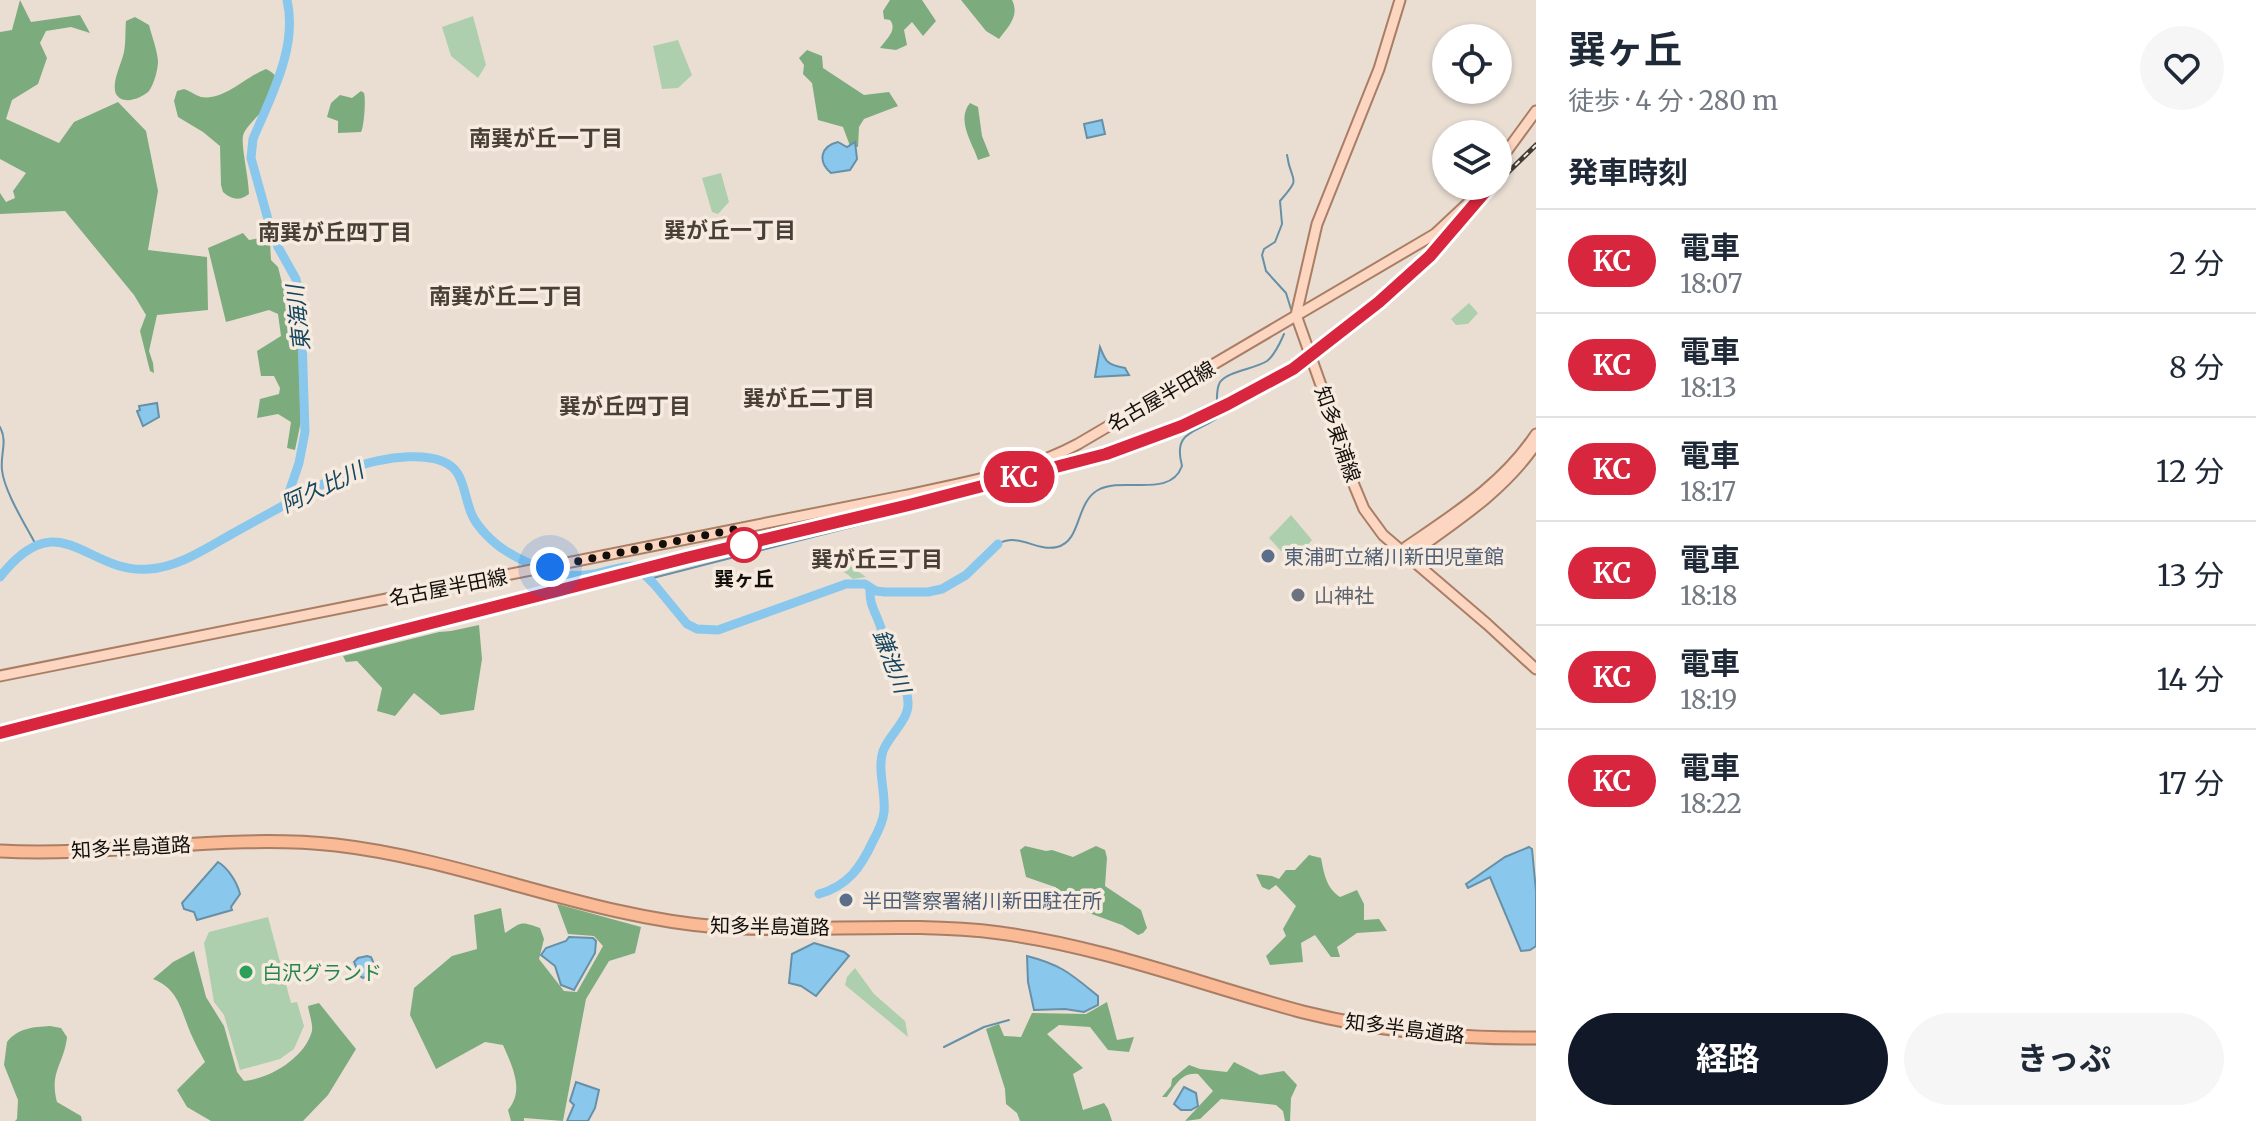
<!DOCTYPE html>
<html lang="ja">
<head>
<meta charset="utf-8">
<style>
  body { margin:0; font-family:Merriweather,"Noto Sans JP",serif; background:#f6f6f7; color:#1f2937; height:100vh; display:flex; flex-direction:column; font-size:30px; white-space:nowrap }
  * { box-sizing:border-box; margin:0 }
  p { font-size:26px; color:#747a83 }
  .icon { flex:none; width:44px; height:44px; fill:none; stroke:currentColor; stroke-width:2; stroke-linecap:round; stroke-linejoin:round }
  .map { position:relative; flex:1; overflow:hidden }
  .details { display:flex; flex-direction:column; background:#fff; width:720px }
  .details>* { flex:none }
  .badge { padding:0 16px; border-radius:26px; font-size:28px; line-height:52px }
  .controls { position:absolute; left:1432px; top:24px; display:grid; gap:16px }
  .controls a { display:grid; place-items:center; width:80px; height:80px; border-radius:50%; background:#fff; box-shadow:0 2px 6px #0004; font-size:40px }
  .you { position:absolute; width:40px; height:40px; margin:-20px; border:6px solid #fff; border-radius:50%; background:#1a73e8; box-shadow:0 0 0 12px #1a73e833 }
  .map>.badge { position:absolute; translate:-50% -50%; box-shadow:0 0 0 4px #fff }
  h2 { padding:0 32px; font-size:30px; line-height:72px }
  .round { display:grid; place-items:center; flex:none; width:84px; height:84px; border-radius:42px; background:#f6f6f7 }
  .summary { display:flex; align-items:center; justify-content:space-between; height:136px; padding:0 32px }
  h1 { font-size:38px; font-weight:700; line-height:60px }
  .button { display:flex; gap:16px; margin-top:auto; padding:16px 32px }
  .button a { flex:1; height:92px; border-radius:48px; background:#111827; color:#fff; font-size:32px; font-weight:700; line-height:92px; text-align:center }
  .button a+a { background:#f6f6f7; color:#1f2937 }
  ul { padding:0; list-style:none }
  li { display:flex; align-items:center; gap:24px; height:104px; padding:0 32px; border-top:2px solid #e0e1e3 }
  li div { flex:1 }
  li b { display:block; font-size:30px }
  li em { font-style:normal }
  li .badge { min-width:88px; font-weight:700; text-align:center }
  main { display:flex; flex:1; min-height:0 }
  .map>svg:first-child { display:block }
</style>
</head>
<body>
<main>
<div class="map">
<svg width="1536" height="1121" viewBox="0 0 1536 1121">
  <rect width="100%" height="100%" fill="#eaded3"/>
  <path fill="#adcfad" d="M473,16L486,65L478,78L451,56L442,27Z
    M678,40L692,75L678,88L662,89L653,46Z
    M721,173L729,202L718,214L712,212L702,178Z
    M1469,303L1478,313L1468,324L1456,325L1451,319Z
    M1291,515L1312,540L1292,563L1269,538Z
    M829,551L866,577L853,579C843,570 832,565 822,557Z
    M268,917L291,1003L297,1002L304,1026L294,1049L280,1059L240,1070L224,1015L214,1002L204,943L209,932Z
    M855,968L874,994L905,1021L908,1037L845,985L847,977Z"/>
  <path fill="#7cab7d" d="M20,0L31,22L80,15L90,33L71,27L46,31L40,43L47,58L38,84L12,100L6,119L59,143L74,122L118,102L146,131L158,191L148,250L207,257L208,310L157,315L149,351L153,363L154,373L150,371L140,331L146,315L134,295L65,211L0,214V193L6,202L15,198L13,191L26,173L0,159V32L12,30Z
    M890,0H922L936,21L923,36L912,22L904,30L907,45L896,50L880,48C886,39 898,30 890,20L884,19L883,11Z
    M961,0H1012C1020,16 1008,27 999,39L986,31Z
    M135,17L149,25C152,37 157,49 158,61C158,70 154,84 149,91C142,98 123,106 116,94C111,82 122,63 124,52C126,42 125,31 126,21Z
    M807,50L822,56L823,68L864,95L889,92L898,106L864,119L859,127L858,147L850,146L843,127L818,120L812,83L803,74L804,65L799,58Z
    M266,69C304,88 246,118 243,136C241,146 249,179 249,194C240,201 232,200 223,192L221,185L220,146L203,132L178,117L174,101L177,91L184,89C190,91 195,95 201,97C224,101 245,77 266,69Z
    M361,91L364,93C366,99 364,127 361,132L338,133V121L327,117L331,103L340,95L352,98Z
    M970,103L978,107L982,136L990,156L978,160C972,142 956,120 970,103Z
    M243,233L249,240L260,238L270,243L271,260L278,267L283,287L294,294L299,305L302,416L295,450L287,448L291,422L278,414L257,418L260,399L279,394L280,388L274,376H261L257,351L281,336L278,314L269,310L226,322L208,248Z
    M479,625L482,659L474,710L441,715L414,693L395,716L377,711L382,688L357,661L346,662L343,656L439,632L451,631Z
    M1025,846L1046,851L1052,850L1073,857L1096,846L1105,850L1107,858L1105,886L1141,910L1147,928L1143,933L1138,935L1122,925L1089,913L1055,887L1026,877L1020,850Z
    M1309,855L1321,858C1324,873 1326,888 1340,897L1357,890L1364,904V920L1379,919L1387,931L1357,933L1337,947L1340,957H1331L1315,935L1301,943L1303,962L1270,965L1266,956L1286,936L1283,929L1296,906L1276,885L1269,890L1262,887L1256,874L1272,876L1279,879L1286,870H1295Z
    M557,904L641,927L635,953L609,961L586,999L563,1121L524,1118V1121H511L508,1110C525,1090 512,1066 503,1045L485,1042L436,1069L410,1015L414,988L452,956L477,949L474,915L501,908L505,933C522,922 520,921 540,928L544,939L539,959L564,991L577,992L603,946L594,936L568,934Z
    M194,951L206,997L224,1026L237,1072L244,1081C269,1079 305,1058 312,1031C313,1024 309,1013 308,1006L319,1003L356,1049L328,1095L303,1121H211L187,1107L177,1090L205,1062C200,1053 195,1043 191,1034C181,1011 179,989 153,979L173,962Z
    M1107,1002L1117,1040L1134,1037L1129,1052L1108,1050L1090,1027L1059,1025L1047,1034L1083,1068L1073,1074L1083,1110L1104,1103L1108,1109L1112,1121H1020L1017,1113L1006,1104L1005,1089L986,1029L999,1024L1004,1036L1021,1037L1032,1013L1086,1014Z
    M50,1026L61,1028L67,1037C64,1064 49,1072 57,1102L81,1116L82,1121H15L17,1119L18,1100L4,1065L7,1042C18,1028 33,1027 50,1026Z
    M1234,1062L1260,1075L1284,1071L1297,1085L1291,1098L1290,1121H1285L1283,1111L1276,1105L1221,1099L1200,1119L1185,1121L1213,1091L1198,1074C1181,1072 1176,1085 1167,1097H1162L1171,1086L1172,1079L1189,1065L1200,1069L1227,1072Z"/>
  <path fill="#89c8ec" stroke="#6690a8" stroke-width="2" d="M1102,120L1105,134L1087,138L1084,124Z
    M838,142L847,147L855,142L857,159L850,170L831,173C817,161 821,146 838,142Z
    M1100,347C1106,362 1107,365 1125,368L1129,375L1095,377Z
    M157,403L159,417L143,426L137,411L140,410L139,406Z
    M1529,847L1532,849L1536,891V946L1530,950L1521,951L1490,877L1468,888L1466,884L1505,857Z
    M218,862C228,868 237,882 240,894L231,907L232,910L197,920L194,912L184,909L182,903Z
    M569,937L593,938L596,941L595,953L574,990L561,985L555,966L541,955L546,948L566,941Z
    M814,943L844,952L849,956L816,996L801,986L789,983L792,954Z
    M367,956L371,957L374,964L370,973L363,978L360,976L354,962L358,958Z
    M1027,956C1062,965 1071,974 1098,996V1005L1084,1012L1065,1009L1034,1010L1028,982Z
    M576,1082L599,1090L595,1108L588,1121H567L574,1105L570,1101Z
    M1184,1087L1196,1093L1198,1106L1191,1110H1181L1174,1104Z"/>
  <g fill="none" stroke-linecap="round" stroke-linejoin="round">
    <path stroke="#6690a8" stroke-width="2" d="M1287,155C1291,184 1303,175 1280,201L1282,224L1275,242L1264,249L1262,255L1266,271L1286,293L1291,309
      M0,427C8,442 0,454 2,470C4,491 26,526 36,545
      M998,544C1019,532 1036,552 1057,547C1082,541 1075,503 1098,490C1123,476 1170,499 1182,466C1173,432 1193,434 1216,419C1219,408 1214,392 1220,382C1228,371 1255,369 1267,361C1275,355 1280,343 1284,334
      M649,579L879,520V506
      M944,1047L984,1027L1009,1020"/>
    <path stroke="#89c8ec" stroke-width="9" d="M285,504L299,463L305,432L301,306L296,279L278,247L269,223L251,158L253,139C271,96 298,47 287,0
      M0,577C60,500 87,575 149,569C181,567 211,545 239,530C277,509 315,488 353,468C377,458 442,446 458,474C465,486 466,502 472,515C478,528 493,543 506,551C531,566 564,580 594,574C608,571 621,566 636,566L654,584L687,624L697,629L718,630L846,584H865L876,591L885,592H928L942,589L966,575L998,544
      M819,894C848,886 861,867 873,841C878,832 883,822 884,812C886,793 877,770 883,751C889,735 909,720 908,703C908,688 898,675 892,663C887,652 885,640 881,628C876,612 869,606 870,588"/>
    <defs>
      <path id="major" d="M1400,0L1379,69L1317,224L1296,315L1333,419L1349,473L1364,509L1383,535L1487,624L1536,669
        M1498,163L1536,111
        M1404,554L1406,547C1454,514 1503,484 1536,434
        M1404,554H1411C1457,521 1504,491 1536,444
        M0,676L902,496C962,483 1024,473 1078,444L1435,234L1467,204L1481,186"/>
      <path id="highway" d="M0,851C112,857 224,833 336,845C466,860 588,917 719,927C812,933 907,921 1000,933C1105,947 1202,985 1303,1012C1379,1031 1458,1039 1536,1038"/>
    </defs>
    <use href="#major" stroke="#a97e65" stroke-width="13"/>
    <use href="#highway" stroke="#a97e65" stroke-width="15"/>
    <use href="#major" stroke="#fcd6c0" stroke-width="9"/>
    <use href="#highway" stroke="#faba96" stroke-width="11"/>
    <defs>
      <path id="rail" d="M1498,182L1536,145
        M0,736L687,561L1024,479L1107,457L1183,429L1229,407L1294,371L1335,342L1436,255L1494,186"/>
    </defs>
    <use href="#rail" stroke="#413c36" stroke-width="5"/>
    <use href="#rail" stroke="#f7ebe0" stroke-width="2" stroke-dasharray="6" stroke-linecap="butt"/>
  </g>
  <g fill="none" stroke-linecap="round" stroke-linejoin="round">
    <defs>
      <path id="line" d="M0,733L686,558L909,505L1106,454L1182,426L1228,404L1293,369L1379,302L1430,256L1490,186"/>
    </defs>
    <use href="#line" stroke="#fff" stroke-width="18"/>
    <use href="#line" stroke="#d7263d" stroke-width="12"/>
    <path stroke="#130f0b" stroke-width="8" stroke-dasharray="0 14.4" d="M550,567L741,528L744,545"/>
  </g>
  <circle fill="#fff" stroke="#d7263d" stroke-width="4" cx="744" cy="545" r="16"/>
  <g fill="#5c6f8a" stroke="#f7ebe0" stroke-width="3">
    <circle cx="1268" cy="556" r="8"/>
    <circle cx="846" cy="900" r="8"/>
  </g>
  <circle fill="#6b7280" stroke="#f7ebe0" stroke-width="3" cx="1298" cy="595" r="8"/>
  <circle fill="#2e9e5b" stroke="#f7ebe0" stroke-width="3" cx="246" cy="972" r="8"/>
  <g text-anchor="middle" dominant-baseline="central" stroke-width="7" stroke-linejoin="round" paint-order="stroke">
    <g font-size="20" fill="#130f0b" stroke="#f7ebe0">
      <text transform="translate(1161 396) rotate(-30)">名古屋半田線</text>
      <text transform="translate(1338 434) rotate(71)">知多東浦線</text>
      <text transform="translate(448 587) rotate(-11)">名古屋半田線</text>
      <text transform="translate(131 847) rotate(-3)">知多半島道路</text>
      <text transform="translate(770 926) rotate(1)">知多半島道路</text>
      <text transform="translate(1405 1028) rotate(7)">知多半島道路</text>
    </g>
    <g font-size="20" fill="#4e5e75" stroke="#f7ebe0" text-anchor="start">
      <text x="1284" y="556">東浦町立緒川新田児童館</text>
      <text x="862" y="900">半田警察署緒川新田駐在所</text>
    </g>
    <g font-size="20" font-weight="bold" fill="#130f0b" stroke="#f7ebe0">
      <text x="744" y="578">巽ヶ丘</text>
    </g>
    <g font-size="20" fill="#5b616d" stroke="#f7ebe0" text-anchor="start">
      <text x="1314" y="595">山神社</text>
    </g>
    <g font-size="20" fill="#27864d" stroke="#f7ebe0" text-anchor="start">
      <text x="262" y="972">白沢グランド</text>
    </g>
    <g font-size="22" font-weight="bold" fill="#483f36" stroke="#f7ebe0">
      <text x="546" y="138">南巽が丘一丁目</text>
      <text x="730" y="230">巽が丘一丁目</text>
      <text x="335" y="232">南巽が丘四丁目</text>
      <text x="506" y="296">南巽が丘二丁目</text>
      <text x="809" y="398">巽が丘二丁目</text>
      <text x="625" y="406">巽が丘四丁目</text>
      <text x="877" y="559">巽が丘三丁目</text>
    </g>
    <g font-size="22" font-style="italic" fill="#14465f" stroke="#f7ebe0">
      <text transform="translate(298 318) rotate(-96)">東海川</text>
      <text transform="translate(322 487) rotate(-25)">阿久比川</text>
      <text transform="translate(892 661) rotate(69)">鎌池川</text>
    </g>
  </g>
</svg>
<div class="controls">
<a><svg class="icon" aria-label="locate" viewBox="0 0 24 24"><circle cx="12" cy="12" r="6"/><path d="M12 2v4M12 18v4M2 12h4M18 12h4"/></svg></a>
<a><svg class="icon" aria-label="layers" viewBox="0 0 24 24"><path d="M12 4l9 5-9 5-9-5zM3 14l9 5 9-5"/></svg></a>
</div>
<div class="you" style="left:550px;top:567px"></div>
<b class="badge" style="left:1019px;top:477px;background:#d7263d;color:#fff">KC</b>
</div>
<section class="details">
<div class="summary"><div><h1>巽ヶ丘</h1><p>徒歩 · 4 分 · 280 m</p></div><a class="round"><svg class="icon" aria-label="heart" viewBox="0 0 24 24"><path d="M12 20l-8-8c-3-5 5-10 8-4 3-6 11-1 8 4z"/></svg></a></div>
<h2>発車時刻</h2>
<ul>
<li><span class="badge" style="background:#d7263d;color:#fff">KC</span><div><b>電車</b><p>18:07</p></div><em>2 分</em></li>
<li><span class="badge" style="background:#d7263d;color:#fff">KC</span><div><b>電車</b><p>18:13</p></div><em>8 分</em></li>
<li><span class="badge" style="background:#d7263d;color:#fff">KC</span><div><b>電車</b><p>18:17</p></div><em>12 分</em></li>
<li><span class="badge" style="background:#d7263d;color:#fff">KC</span><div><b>電車</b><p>18:18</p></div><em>13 分</em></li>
<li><span class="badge" style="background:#d7263d;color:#fff">KC</span><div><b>電車</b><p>18:19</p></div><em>14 分</em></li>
<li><span class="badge" style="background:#d7263d;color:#fff">KC</span><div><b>電車</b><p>18:22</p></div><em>17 分</em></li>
</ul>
<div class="button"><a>経路</a><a>きっぷ</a></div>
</section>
</main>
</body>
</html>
